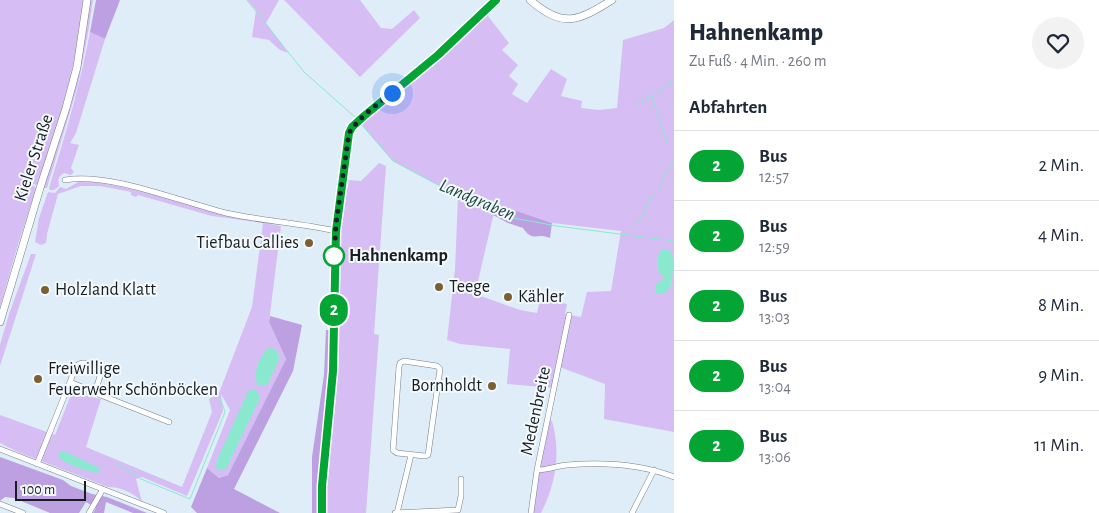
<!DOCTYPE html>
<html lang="de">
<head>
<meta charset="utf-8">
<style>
  body { margin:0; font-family:"Alegreya Sans",sans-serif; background:#f2f2f3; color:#1f2937; height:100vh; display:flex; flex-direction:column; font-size:19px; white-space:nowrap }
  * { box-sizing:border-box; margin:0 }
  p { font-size:16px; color:#747a83 }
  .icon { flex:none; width:28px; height:28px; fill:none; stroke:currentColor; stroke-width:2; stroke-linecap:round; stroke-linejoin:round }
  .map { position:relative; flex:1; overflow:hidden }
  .panel { display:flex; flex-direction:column; background:#fff; width:425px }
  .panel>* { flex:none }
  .badge { padding:0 10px; border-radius:16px; font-size:18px; line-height:32px }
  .scale { position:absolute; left:15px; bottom:12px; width:71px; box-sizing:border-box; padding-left:5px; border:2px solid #181e21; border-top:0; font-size:14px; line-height:18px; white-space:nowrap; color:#181e21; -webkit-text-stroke:4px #f3f9fd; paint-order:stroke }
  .you { position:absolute; width:25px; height:25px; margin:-12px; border:4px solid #fff; border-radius:50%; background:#1a73e8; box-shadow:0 0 0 8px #1a73e833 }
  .map>.badge { position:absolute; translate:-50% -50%; box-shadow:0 0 0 2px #fff }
  h2 { padding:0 15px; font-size:19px; line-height:45px }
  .round { display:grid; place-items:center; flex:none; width:52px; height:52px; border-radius:26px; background:#f2f2f3 }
  .headline { display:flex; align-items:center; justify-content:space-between; height:85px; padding:0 15px }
  h1 { font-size:24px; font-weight:800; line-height:38px }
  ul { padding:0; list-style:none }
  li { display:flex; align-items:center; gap:15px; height:70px; padding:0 15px; border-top:1px solid #e0e1e3 }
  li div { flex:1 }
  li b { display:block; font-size:19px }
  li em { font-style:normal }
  li .badge { min-width:55px; font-weight:700; text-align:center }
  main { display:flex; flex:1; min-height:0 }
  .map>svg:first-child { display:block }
</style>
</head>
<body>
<main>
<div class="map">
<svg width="674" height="513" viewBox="0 0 674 513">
  <rect width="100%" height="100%" fill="#dfedf8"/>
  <path fill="#d6bef5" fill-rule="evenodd" d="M0,0H85C75,65 62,124 37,185L33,184L35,175L33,172L32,174L33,176L31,183L36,188L17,248L0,307Z
    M90,0H93L88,34L78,85L47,188H44L75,83Z
    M247,0H279L266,23L288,53L280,50L269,40L252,37L256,10Z
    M284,0H360L381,28L392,29L414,10L420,18L360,77Z
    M487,15L509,43L502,50L518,65L509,76L518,84L512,94L527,103L551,69L567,79L561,96L582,101L581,108L599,110L617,108L623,40L664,28L674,20V432L604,419L605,384L557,366L552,388L507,384L510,349L460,344L447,340L455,269L458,196L393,161L361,124C405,89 449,56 487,15ZM496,204L552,223L621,231L611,291L587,292L581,317L565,314L567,304L540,299L537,313L520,310L475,294Z
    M90,32L105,39L76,133L70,143L79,145L71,168L74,172L71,175L64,173C58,177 58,179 59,186L54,190H50L49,188C65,136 80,85 90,32Z
    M379,163L386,166L374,334L379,335L366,513H327L326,477L338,243L349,180L361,181Z
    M80,181C123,184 162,198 204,209C223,214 244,217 264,221V223L281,226L269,322L286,359L228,475L219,478L207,468L230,410L221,394L223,411L187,496L142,477L136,479L142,502C134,493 121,487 108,487L18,452L0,443V415L55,435L70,397L73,393L101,399L86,447L182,487L212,412L209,399L219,393L252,307L263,223L212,216L138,195L136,197L131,195V192L100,186H81L58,194L47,234L46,243L41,245L35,242L39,218L48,192L55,193L60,187L66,189Z
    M31,254H36L0,366V345L9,314Z
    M550,420L552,421C561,452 556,484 541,513H533L538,476Z"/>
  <path fill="#bda0e1" d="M96,0H120L105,39L90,32Z
    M496,204L552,223L550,238C536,232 533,243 523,228L508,223L493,215Z
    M270,316L302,325L293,371L234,489L280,513H197L191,507L207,468L219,478L228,475L286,359L269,322Z
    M326,330H331C332,391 320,452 319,513H312V457L324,375Z
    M0,457L63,480L71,486L92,494L107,497L147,513H133L106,502L104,513H93L96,508L86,502L79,513H50L14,498L5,497L0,501Z"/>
  <path fill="#8ae8cf" d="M661,250H670L674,262L671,286L666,292L660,294L656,293V283L662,281L664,276L660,274C657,266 656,257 661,250Z
    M270,347L276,350L280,357L268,384L262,386L258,385C251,374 261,353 270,347Z
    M254,389L257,391L260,398L229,463L225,470H219L216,466L217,460L247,394L249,390Z
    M62,451L66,452L99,468V471L97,473C85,470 67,466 58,456L59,453Z"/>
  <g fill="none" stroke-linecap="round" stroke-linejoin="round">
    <path stroke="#8ae8cf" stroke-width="1" d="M247,0L304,72L356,118
      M652,97L667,144
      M634,104L652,97L674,80
      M361,124L393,161L459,196L508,217L557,226L674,241
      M635,228V225L644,214L648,201L660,190L664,176L674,161
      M116,463L141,479L190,499L225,412L219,395"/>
    <defs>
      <path id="minor" d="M65,180C109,172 181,202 226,213C262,221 300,223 336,231
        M404,361L437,366L440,369L428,455L425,456L397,453L393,450L399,367L400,363Z
        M70,382C72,378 73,371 76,367C83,358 96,367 101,373L97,386L94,390
        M0,449L164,513
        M37,464L70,382L89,390H94L98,394L169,422
        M537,470C547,470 557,466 567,465C603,462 640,464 674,477
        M0,504L23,513
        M89,513L103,489
        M395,513L458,510L461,496V479
        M397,513L411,455
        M531,513L537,470L569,315
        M632,513L654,470"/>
      <path id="major" d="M530,0C564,29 578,21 612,0
        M0,322L40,188L66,108L77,67L87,0
        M322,513V485L333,371L336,231L349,133L352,127L364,116L438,55L496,0"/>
    </defs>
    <use href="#minor" stroke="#74818a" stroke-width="6"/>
    <use href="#major" stroke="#74818a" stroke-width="8"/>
    <use href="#minor" stroke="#fff" stroke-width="5"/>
    <use href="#major" stroke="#fff" stroke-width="7"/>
  </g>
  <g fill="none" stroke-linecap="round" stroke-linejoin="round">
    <defs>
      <path id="line" d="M322,513V486L333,371L336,231L349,133L352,127L364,116L438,55L496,0"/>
    </defs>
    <use href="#line" stroke="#fff" stroke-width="11"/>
    <use href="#line" stroke="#04a535" stroke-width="8"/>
    <path stroke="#181e21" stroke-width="5" stroke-dasharray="0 9" d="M334,256L336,224L349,133C359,117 377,105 392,93"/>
  </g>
  <g fill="#7b5f32" stroke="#f3f9fd" stroke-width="2">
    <circle cx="309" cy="243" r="5"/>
    <circle cx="439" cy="287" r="5"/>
    <circle cx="45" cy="290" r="5"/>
    <circle cx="508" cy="297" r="5"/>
    <circle cx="38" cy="379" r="5"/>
    <circle cx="492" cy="386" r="5"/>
  </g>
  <circle fill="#fff" stroke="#04a535" stroke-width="2.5" cx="334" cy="256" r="10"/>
  <g text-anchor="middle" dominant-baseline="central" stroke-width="4" stroke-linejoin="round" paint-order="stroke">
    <g font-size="18" fill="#181e21" stroke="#f3f9fd">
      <text transform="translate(34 158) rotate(-72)">Kieler Straße</text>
      <text transform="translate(536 411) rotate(-78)">Medenbreite</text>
    </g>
    <g font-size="18" fill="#181e21" stroke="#f3f9fd" text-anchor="start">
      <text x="299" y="243" text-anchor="end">Tiefbau Callies</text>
      <text x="449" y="287">Teege</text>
      <text x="55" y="290">Holzland Klatt</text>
      <text x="518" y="297">Kähler</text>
      <text x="48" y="369">Freiwillige<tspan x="48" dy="21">Feuerwehr Schönböcken</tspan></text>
      <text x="482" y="386" text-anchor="end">Bornholdt</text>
    </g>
    <g font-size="18" font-weight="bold" fill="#181e21" stroke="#f3f9fd" text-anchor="start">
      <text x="349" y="256">Hahnenkamp</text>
    </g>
    <g font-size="19" font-style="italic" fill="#214b41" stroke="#f3f9fd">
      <text transform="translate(477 200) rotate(23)">Landgraben</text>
    </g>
  </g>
</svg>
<div class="scale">100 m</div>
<div class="you" style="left:392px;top:93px"></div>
<b class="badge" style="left:334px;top:310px;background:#04a535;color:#fff">2</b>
</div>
<section class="panel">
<div class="headline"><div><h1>Hahnenkamp</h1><p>Zu Fuß · 4 Min. · 260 m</p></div><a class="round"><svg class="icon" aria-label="heart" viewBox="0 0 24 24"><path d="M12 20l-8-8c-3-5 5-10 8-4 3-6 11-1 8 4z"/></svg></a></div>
<h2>Abfahrten</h2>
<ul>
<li><span class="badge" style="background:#04a535;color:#fff">2</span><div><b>Bus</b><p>12:57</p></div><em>2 Min.</em></li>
<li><span class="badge" style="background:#04a535;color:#fff">2</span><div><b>Bus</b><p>12:59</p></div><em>4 Min.</em></li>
<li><span class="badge" style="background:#04a535;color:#fff">2</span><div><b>Bus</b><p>13:03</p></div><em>8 Min.</em></li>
<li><span class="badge" style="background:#04a535;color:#fff">2</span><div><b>Bus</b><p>13:04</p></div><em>9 Min.</em></li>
<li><span class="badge" style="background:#04a535;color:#fff">2</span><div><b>Bus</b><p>13:06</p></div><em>11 Min.</em></li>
</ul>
</section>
</main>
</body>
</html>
